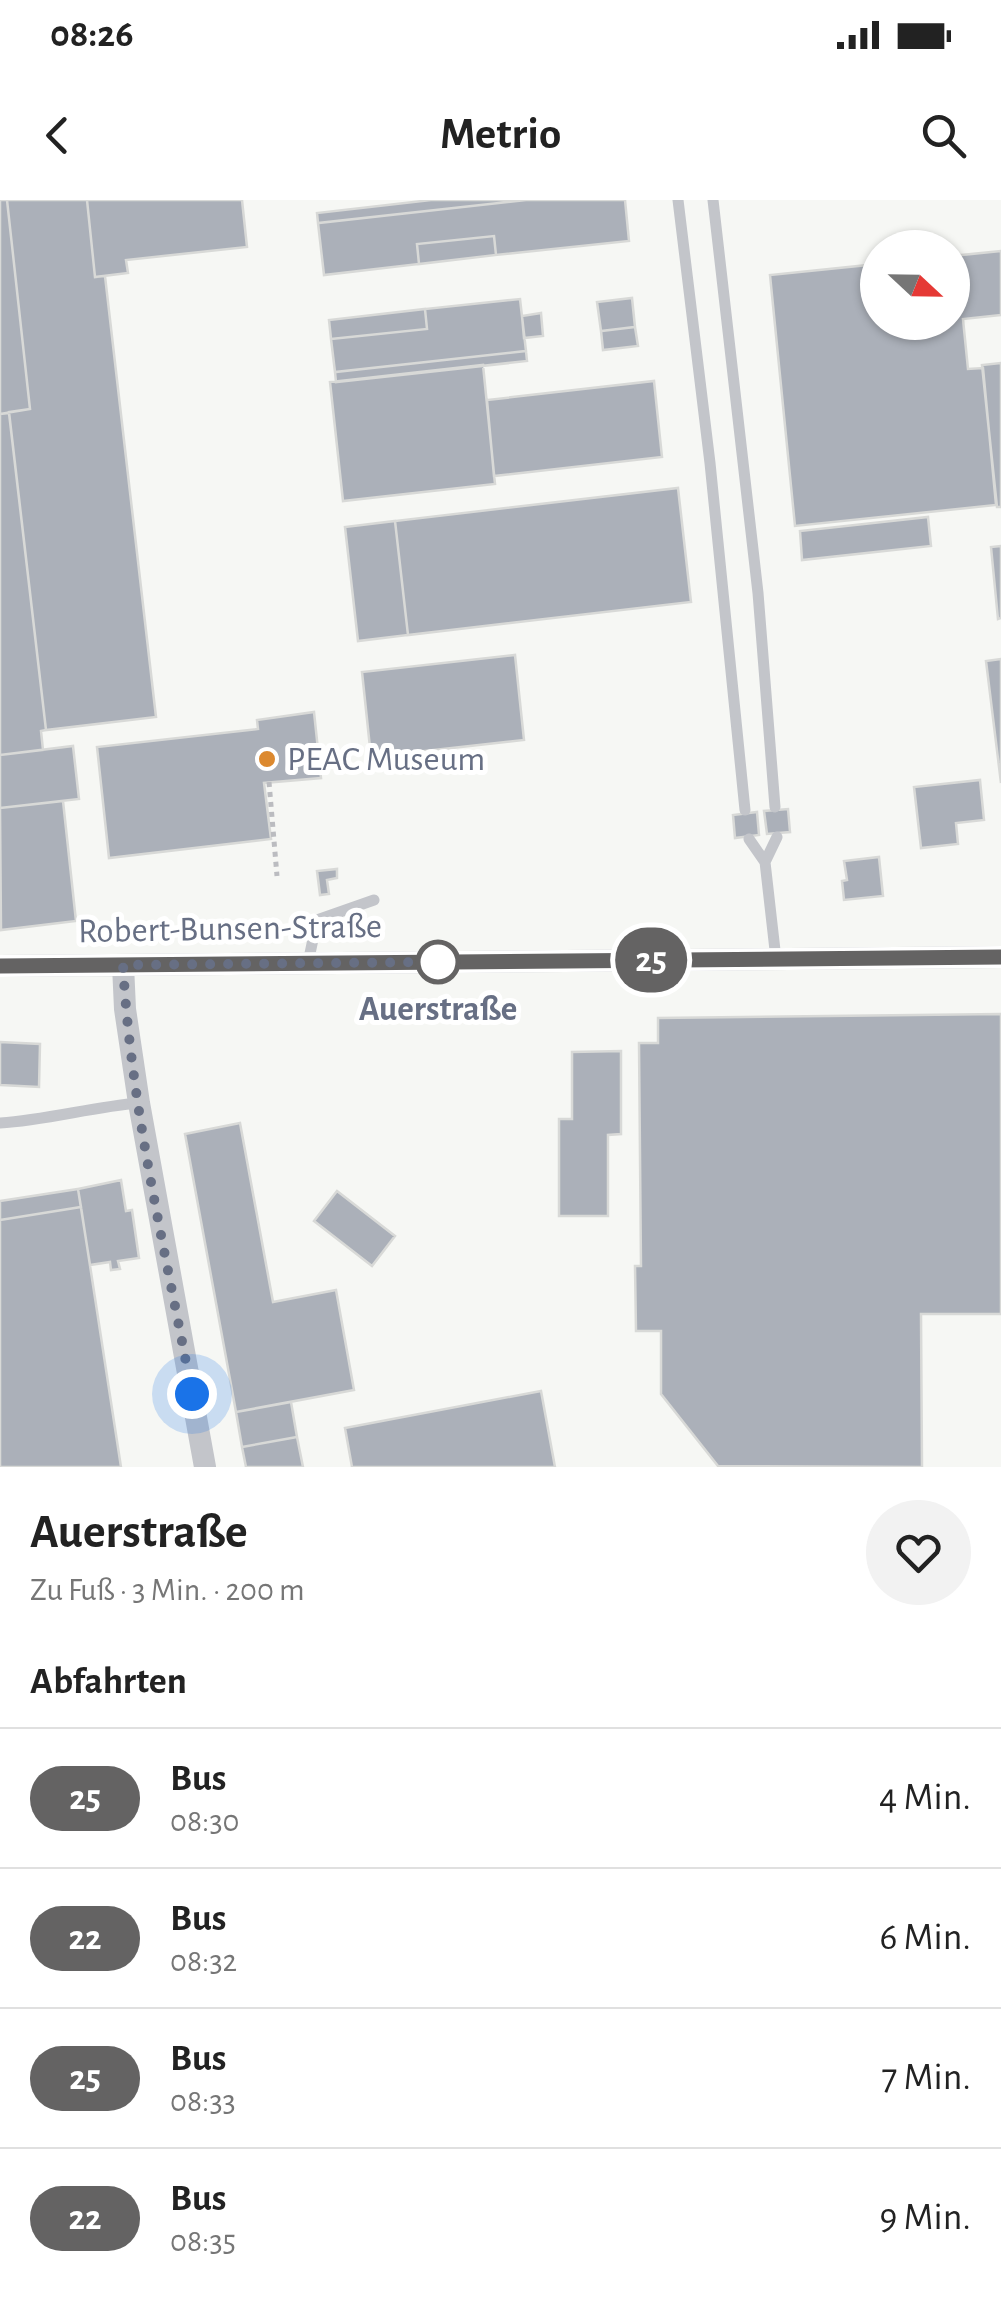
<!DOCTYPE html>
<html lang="de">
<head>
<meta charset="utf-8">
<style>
  body { margin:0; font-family:"Alegreya Sans",sans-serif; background:#f2f2f2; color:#222; height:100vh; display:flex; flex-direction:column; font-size:38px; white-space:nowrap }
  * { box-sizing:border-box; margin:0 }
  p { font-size:32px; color:#767676 }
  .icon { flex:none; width:55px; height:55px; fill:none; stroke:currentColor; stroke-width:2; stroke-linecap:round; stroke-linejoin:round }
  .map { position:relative; height:1267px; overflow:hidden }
  .panel { display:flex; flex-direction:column; background:#fff; flex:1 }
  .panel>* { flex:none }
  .badge { padding:0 20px; border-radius:32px; font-size:35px; line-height:65px }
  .needle { width:65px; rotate:112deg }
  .controls { position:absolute; left:860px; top:30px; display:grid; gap:20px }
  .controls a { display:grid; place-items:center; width:110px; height:110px; border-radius:50%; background:#fff; box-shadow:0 2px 8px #0004; font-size:50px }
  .you { position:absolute; width:50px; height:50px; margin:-25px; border:8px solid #fff; border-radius:50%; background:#1a73e8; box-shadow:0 0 0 15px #1a73e833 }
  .map>.badge { position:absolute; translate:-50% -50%; box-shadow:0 0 0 5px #fff }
  h2 { padding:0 30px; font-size:38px; line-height:90px }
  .round { display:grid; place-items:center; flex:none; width:105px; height:105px; border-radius:52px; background:#f2f2f2 }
  .head { display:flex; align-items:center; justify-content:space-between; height:170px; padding:0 30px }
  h1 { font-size:48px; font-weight:700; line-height:75px }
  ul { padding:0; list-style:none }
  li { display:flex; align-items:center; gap:30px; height:140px; padding:0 30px; border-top:2px solid #e0e0e0 }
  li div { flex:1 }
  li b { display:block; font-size:38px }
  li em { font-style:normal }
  li .badge { min-width:110px; font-weight:700; text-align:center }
  .status { display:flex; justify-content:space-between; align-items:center; height:70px; padding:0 50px; background:#fff; direction:ltr }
  .status svg { height:28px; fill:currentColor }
  header { display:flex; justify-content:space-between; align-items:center; height:130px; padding:0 30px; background:#fff; font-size:45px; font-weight:700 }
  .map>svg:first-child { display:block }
</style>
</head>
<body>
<div class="status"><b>08:26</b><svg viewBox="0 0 49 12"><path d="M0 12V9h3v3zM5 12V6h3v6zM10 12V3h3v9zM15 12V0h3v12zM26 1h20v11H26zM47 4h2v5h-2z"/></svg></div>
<header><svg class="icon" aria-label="back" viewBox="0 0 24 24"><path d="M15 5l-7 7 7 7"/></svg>Metrio<svg class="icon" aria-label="search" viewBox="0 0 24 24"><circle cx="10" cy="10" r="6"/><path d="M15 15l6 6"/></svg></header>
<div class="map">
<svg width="1001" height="1267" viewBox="0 0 1001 1267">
  <rect width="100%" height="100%" fill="#f6f7f4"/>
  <path fill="#abb0b9" stroke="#d8d9d7" stroke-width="2.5" d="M0,0H7L30,209L0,214Z
    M7,0H87L95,77L105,76L156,517L46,530L9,212L30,209Z
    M87,0H242L247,47L126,60L128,73L95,77Z
    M431,0H526L318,23L317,13Z
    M526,0H625L629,41L496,55L494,36L417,44L419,64L324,75L318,23Z
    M494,36L496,55L419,64L417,44Z
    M1001,51V115L963,119L968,169L983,168L996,305L795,326L770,75L878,64V122H952V56Z
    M632,98L635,127L601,131L597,102Z
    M520,99L526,151L335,172L331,139L427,129L425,109Z
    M425,109L427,129L331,139L329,120Z
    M541,113L543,136L524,138L522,116Z
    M635,127L638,146L603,150L601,131Z
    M526,151L527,161L336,182L335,172Z
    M1001,163V307H997L982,165Z
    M483,165L495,284L343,301L330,182Z
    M654,181L662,257L494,276L487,200Z
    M9,213L46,530L41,531L43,550L0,555V214Z
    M678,288L691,402L408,435L395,321Z
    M928,317L931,346L802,360L800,331Z
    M395,321L408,435L358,441L345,327Z
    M1001,346V418L998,419L991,347Z
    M515,455L524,540L371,557L362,472Z
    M1001,459V583L986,461Z
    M314,512L321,578L264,583L271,639L109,658L97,547L258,529L257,520Z
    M73,546L79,599L0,608V555Z
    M980,580L984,620L956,623L958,644L921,648L914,587Z
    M63,601L76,721L1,730L0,608Z
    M788,609L790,632L767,634L764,611Z
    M757,612L759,635L735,638L733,615Z
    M879,657L883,696L844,700L842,681L847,680L844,661Z
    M337,669V678L327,680L329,694L320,695L317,671Z
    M1001,814V1114H921L922,1267L718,1266L661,1194V1131H636L635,1066H641L639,843H658V818Z
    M0,842L40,844L39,887L0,885Z
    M621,851V934L608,935V1016H559V919H572V852Z
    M240,923L273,1102L336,1090L354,1190L236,1212L185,934Z
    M121,980L126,1011L132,1010L139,1058L118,1061L120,1069L111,1070L110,1062L90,1065L78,989Z
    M78,989L81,1007L0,1020V1001Z
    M337,991L395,1036L372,1066L314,1021Z
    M81,1007L121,1267H0V1020Z
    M541,1191L555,1267H352L345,1228Z
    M291,1202L297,1237L242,1247L236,1212Z
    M297,1237L303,1267H246L242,1247Z"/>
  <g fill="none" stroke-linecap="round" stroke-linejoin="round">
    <path stroke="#bbbcc0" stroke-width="5" stroke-dasharray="5 5" stroke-linecap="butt" d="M269,582L277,676"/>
    <path stroke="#c3c5ca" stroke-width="11" d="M678,0L710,263L745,610
      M713,0L758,393L775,607
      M749,639L765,662L776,759
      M765,662L777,637
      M308,763L317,720L374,700
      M0,923C47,920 92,907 139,903"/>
    <path stroke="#c3c5ca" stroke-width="22" d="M123,765L125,809L139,903L205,1267
      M0,766L1001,757"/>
  </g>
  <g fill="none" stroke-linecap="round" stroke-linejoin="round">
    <defs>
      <path id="line" d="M0,766L1001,757"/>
    </defs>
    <use href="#line" stroke="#fff" stroke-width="22"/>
    <use href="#line" stroke="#646363" stroke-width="15"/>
    <path stroke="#676f84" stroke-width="10" stroke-dasharray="0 18" d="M192,1194C166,1053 131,909 123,765L438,762"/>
  </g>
  <circle fill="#dc892f" stroke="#fff" stroke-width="4" cx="267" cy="559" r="10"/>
  <circle fill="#fff" stroke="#646363" stroke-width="5" cx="438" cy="762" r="20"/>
  <g text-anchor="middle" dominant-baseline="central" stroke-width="10" stroke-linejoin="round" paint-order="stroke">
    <g font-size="35" fill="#676f84" stroke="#fff" text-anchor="start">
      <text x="287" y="559">PEAC Museum</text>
    </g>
    <g font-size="35" fill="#676f84" stroke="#fff">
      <text transform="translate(230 729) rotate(-1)">Robert-Bunsen-Straße</text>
    </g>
    <g font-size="35" font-weight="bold" fill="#676f84" stroke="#fff">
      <text x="438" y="809">Auerstraße</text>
    </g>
  </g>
</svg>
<div class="controls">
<a><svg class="needle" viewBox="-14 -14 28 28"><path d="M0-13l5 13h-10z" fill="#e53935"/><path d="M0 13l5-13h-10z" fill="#767676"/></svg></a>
</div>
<div class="you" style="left:192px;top:1194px"></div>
<b class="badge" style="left:651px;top:760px;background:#646363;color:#fff">25</b>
</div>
<section class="panel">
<div class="head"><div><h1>Auerstraße</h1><p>Zu Fuß · 3 Min. · 200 m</p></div><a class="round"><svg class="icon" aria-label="heart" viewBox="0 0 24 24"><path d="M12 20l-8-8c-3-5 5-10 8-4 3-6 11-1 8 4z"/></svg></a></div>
<h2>Abfahrten</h2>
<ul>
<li><span class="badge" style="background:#646363;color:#fff">25</span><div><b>Bus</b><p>08:30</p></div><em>4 Min.</em></li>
<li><span class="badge" style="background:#646363;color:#fff">22</span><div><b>Bus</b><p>08:32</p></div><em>6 Min.</em></li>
<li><span class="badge" style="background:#646363;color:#fff">25</span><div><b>Bus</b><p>08:33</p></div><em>7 Min.</em></li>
<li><span class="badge" style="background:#646363;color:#fff">22</span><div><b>Bus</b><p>08:35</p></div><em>9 Min.</em></li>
</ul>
</section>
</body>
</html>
